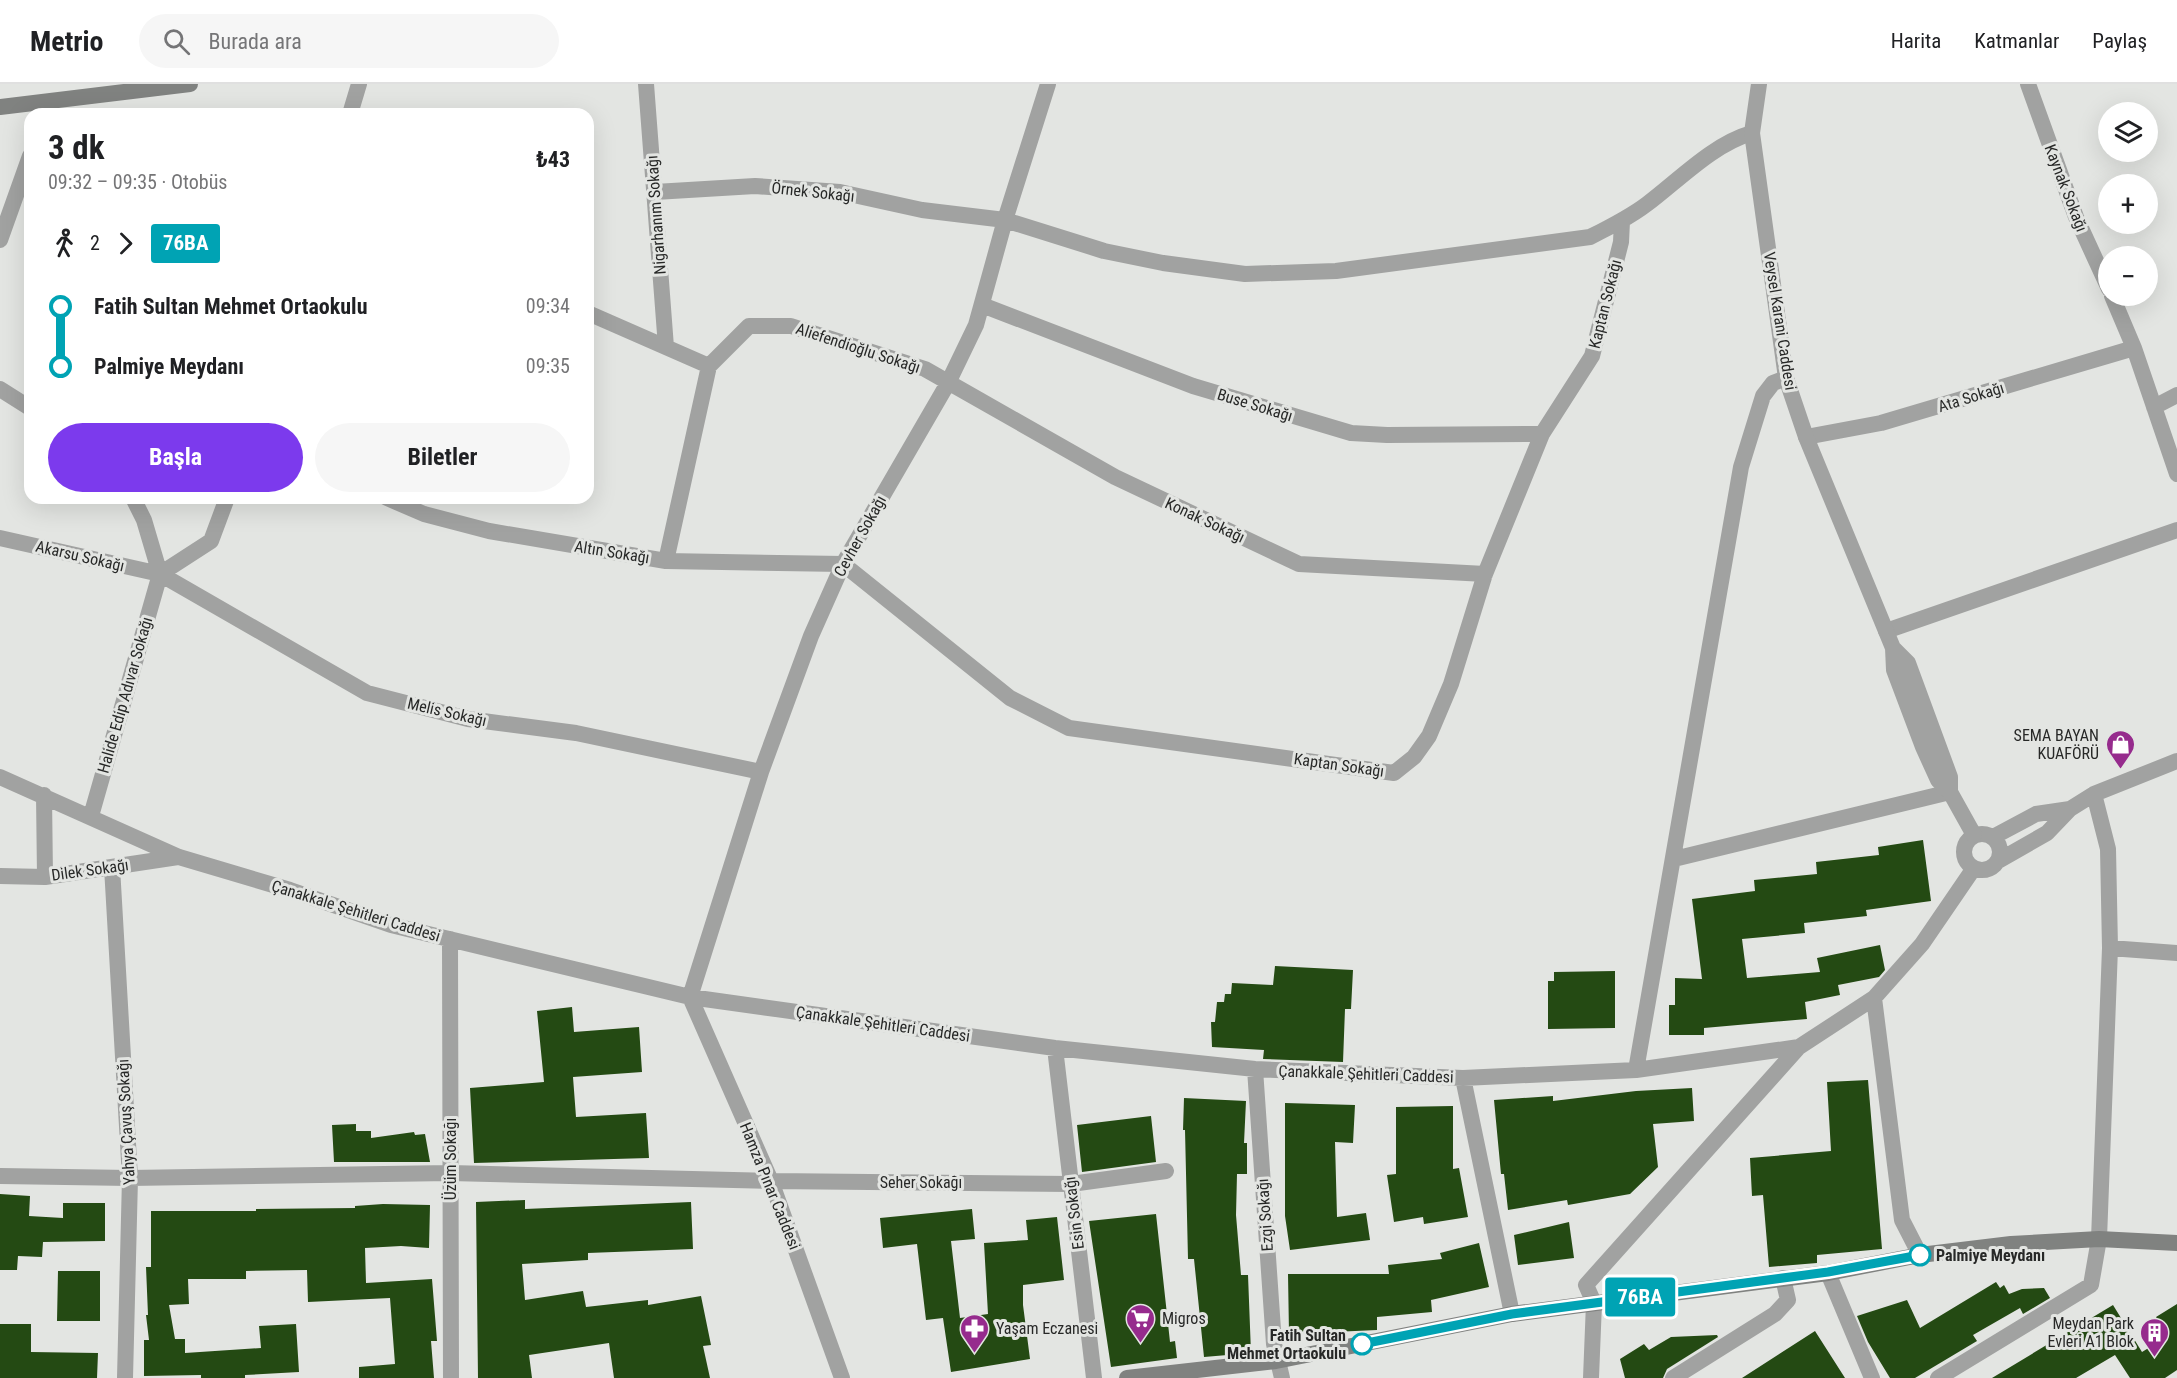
<!DOCTYPE html>
<html lang="tr">
<head>
<meta charset="utf-8">
<style>
  body { margin:0; font-family:"Roboto Condensed",sans-serif; background:#f6f6f6; color:#202124; height:100vh; display:flex; flex-direction:column; font-size:22px; white-space:nowrap }
  * { box-sizing:border-box; margin:0 }
  p { font-size:20px; color:#757577 }
  .icon { flex:none; width:33px; height:33px; fill:none; stroke:currentColor; stroke-width:2; stroke-linecap:round; stroke-linejoin:round }
  .map { position:relative; flex:1; overflow:hidden }
  .side { position:absolute; left:24px; top:24px; width:570px; height:396px; display:flex; flex-direction:column; background:#fff; border-radius:18px; box-shadow:0 6px 24px #0002 }
  .side>* { flex:none }
  .badge { padding:0 12px; border-radius:4px; font-size:21px; line-height:39px }
  .buttons { position:absolute; left:2098px; top:18px; display:grid; gap:12px }
  .buttons a { display:grid; place-items:center; width:60px; height:60px; border-radius:50%; background:#fff; box-shadow:0 6px 24px #0002; font-size:30px }
  .map>.badge { position:absolute; translate:-50% -50%; box-shadow:0 0 0 3px #fff }
  .legs { display:flex; align-items:center; gap:9px; height:66px; padding:0 24px; font-size:20px }
  .legs p { margin-inline-start:auto }
  .overview { display:flex; align-items:center; justify-content:space-between; height:102px; padding:0 24px }
  h1 { font-size:33px; font-weight:700; line-height:45px }
  .cta { display:flex; gap:12px; margin-top:auto; padding:12px 24px }
  .cta a { flex:1; height:69px; border-radius:36px; background:#7c3aed; color:#fff; font-size:24px; font-weight:700; line-height:69px; text-align:center }
  .cta a+a { background:#f6f6f6; color:#202124 }
  ul { padding:0 24px; list-style:none }
  li { display:flex; align-items:center; gap:21px; height:60px; font-size:22px }
  li i { display:grid; place-items:center; width:9px; height:100%; margin:0 8px; background:currentColor }
  li i::after { content:''; width:15px; height:15px; margin:-8px; border:4px solid; border-radius:50%; background:#fff }
  li p { margin-inline-start:auto }
  li:first-child i { background:linear-gradient(#0000 50%,currentColor 0) }
  li:last-child i { background:linear-gradient(currentColor 50%,#0000 0) }
  header { display:flex; align-items:center; gap:36px; box-sizing:border-box; height:84px; padding:0 30px; background:#fff; border-bottom:2px solid #e0e0e0 }
  header strong { font-size:28px }
  nav { display:flex; gap:33px; margin-inline-start:auto; font-size:21px }
  .search { width:420px; height:54px; background:#f6f6f6; display:flex; align-items:center; gap:15px; box-sizing:border-box; padding:0 21px; border-radius:33px; color:#757577; font-size:22px }
  .map>svg:first-child { display:block }
</style>
</head>
<body>
<header>
<strong>Metrio</strong>
<div class="search"><svg class="icon" aria-label="search" viewBox="0 0 24 24"><circle cx="10" cy="10" r="6"/><path d="M15 15l6 6"/></svg>Burada ara</div>
<nav><a>Harita</a><a>Katmanlar</a><a>Paylaş</a></nav>
</header>
<div class="map">
<svg width="2177" height="1294" viewBox="0 0 2177 1294">
  <rect width="100%" height="100%" fill="#e3e5e2"/>
  <path fill="#244a13" d="M1923,756L1931,817L1866,826L1867,832L1804,839L1805,849L1742,855L1747,894L1820,888L1817,874L1880,861L1885,886L1879,893L1838,901L1840,911L1805,918L1807,935L1704,944V951H1669V921H1675V894L1702,895L1692,815L1755,807L1754,796L1817,790L1816,778L1879,771L1878,763Z
    M1275,882L1353,886L1351,925H1345L1343,978L1263,975L1264,966L1212,963L1211,938H1215L1217,918H1224L1225,910H1231L1232,899L1273,901Z
    M1615,887V944L1548,945V897H1554V888Z
    M572,923L574,948L639,943L642,988L573,993L576,1033L646,1029L649,1074L474,1079L470,1004L544,998L537,927Z
    M1868,996L1882,1165L1817,1171V1179L1769,1183L1763,1111L1752,1112L1750,1074L1831,1067L1827,998Z
    M1692,1004L1694,1037L1653,1040L1658,1083L1630,1110L1568,1121L1567,1116L1508,1126L1504,1090H1501L1494,1016L1553,1012V1017L1636,1007Z
    M1184,1014L1246,1017L1244,1059H1247V1090H1237L1236,1131L1241,1191H1248L1251,1269L1204,1273L1194,1175H1188L1185,1046H1183Z
    M1285,1019L1355,1021L1353,1059L1335,1058L1337,1133L1366,1129L1370,1156L1290,1166L1285,1132Z
    M1453,1022V1085L1459,1084L1468,1133L1424,1140L1423,1133L1394,1138L1387,1091L1396,1090V1023Z
    M1151,1032L1156,1078L1082,1088L1077,1041Z
    M356,1040V1047H371V1054L414,1048L415,1051L425,1050L430,1078H334L332,1041Z
    M0,1110L30,1112L29,1132L63,1134V1119H105V1157L43,1158L42,1173L18,1172L17,1186H0Z
    M525,1116V1125L691,1118L693,1165L588,1169V1176L522,1180L525,1216L583,1207L586,1223L648,1216V1221L701,1212L711,1261L703,1262L710,1294H614L609,1259L529,1271L532,1294H478L476,1118Z
    M383,1120L430,1121L429,1164L401,1162L365,1164L366,1199L432,1195L437,1257H431L434,1294H359V1283L395,1280L390,1214L308,1218L307,1186L246,1187V1195H188L189,1220L169,1221L175,1255H185V1269L261,1264L259,1242L296,1240L299,1288L245,1291V1294H201V1291L144,1292V1256H149L146,1231H148L146,1183H151V1127H256V1125L355,1124V1122Z
    M972,1125L975,1155L951,1157L960,1234L988,1230L984,1159L1028,1156L1026,1136L1057,1133L1064,1196L1023,1201V1221L1030,1275L951,1288L943,1234L926,1236L917,1160L883,1164L880,1134Z
    M1156,1130L1170,1258L1175,1257L1177,1274L1111,1283L1089,1137Z
    M1569,1138L1574,1174L1518,1181L1514,1151Z
    M1479,1159L1489,1203L1431,1216L1432,1228L1377,1233V1246L1289,1250L1288,1190H1389L1388,1181L1442,1175L1440,1169Z
    M58,1187H100V1237H57Z
    M1996,1198L2000,1204L2004,1201L2009,1210L2022,1205L2044,1204L2050,1214L2023,1230L2020,1224L1973,1251L1977,1257L1915,1294H1890L1868,1258L1857,1232L1907,1216L1920,1244Z
    M2177,1220V1286L2165,1294H2130L2115,1271L2076,1294H1992L2113,1221L2142,1268L2168,1252L2156,1233Z
    M0,1240H31V1268L98,1269L97,1294H0Z
    M1815,1247L1845,1294H1742Z
    M1717,1251L1718,1253L1667,1285L1663,1294H1625L1620,1275L1644,1260L1649,1266L1671,1253Z"/>
  <g fill="none" stroke-linecap="round" stroke-linejoin="round">
    <path stroke="#a1a2a1" stroke-width="16" d="M646,0L666,263
      M2028,0L2076,133L2109,205
      M350,30L359,0
      M655,108L755,102L840,108L922,126L1005,136L1104,167L1163,179L1245,190L1336,187L1590,153C1610,143 1630,133 1647,120C1679,96 1713,60 1752,49
      M0,156L30,72
      M2112,212L2134,264L2177,390
      M982,221L1193,302L1351,349L1387,351L1542,350
      M588,229L709,282
      M709,282L749,242H791L925,285L1115,393L1299,480L1485,490
      M0,305L30,324
      M2154,323L2177,311
      M1806,353L1881,339L2134,264
      M133,414L144,436L160,490
      M387,414L424,430L489,447L666,477L843,480L1010,614L1069,644L1394,689L1414,673L1429,652L1451,600L1485,490L1542,350L1592,272L1621,158L1622,137
      M0,454L160,490L367,609L468,635L576,649L761,688
      M666,477L709,282
      M160,490L211,457L227,414
      M1886,547L2177,446
      M0,693L179,773L290,806L391,841L690,913L1055,964L1255,985L1463,994L1636,986L1799,963
      M44,711L45,793
      M91,732L160,490
      M1964 768a18 18 0 1 1 36 0a18 18 0 1 1-36 0Z
      M1993,753L2036,730L2070,725
      M1674,775L1950,708
      M1998,777L2047,749L2070,725L2094,710L2177,677
      M112,783L130,1094L125,1294
      M0,792L45,793L178,773
      M450,855L451,1294
      M2110,864L2177,869
      M690,913L761,688L811,552L843,480L948,299L976,241L1005,136L1048,0
      M690,913L771,1097L842,1294
      M1874,914L1902,1136L1920,1171
      M1055,964L1094,1294
      M1255,985L1274,1260L1282,1294
      M1636,986L1741,383L1763,312L1773,299L1786,294
      M1463,994L1512,1230
      M0,1092L130,1094L450,1089L771,1097L1071,1100L1166,1087
      M1828,1189L1872,1294
      M1591,1294L1594,1219L1586,1201L1799,963L1874,914L1922,860L1974,784
      M1673,1294L1775,1230L1788,1216L1783,1194
      M1938,1294L2091,1201L2099,1155L2110,864L2108,765L2094,710"/>
    <path stroke="#a1a2a1" stroke-width="16" d="M1759,0L1752,49L1786,294L1806,353L1893,564
      M1950,708V693L1908,579L1893,564L1894,586L1923,663L1938,696L1950,708L1974,751"/>
    <path stroke="#808280" stroke-width="16" d="M0,23L190,0
      M1127,1294L1276,1277L1512,1230L1828,1189L1920,1171L2011,1160L2099,1155L2177,1159"/>
  </g>
  <g fill="none" stroke-linecap="round" stroke-linejoin="round">
    <defs>
      <path id="line-1" d="M1362,1260L1512,1230L1828,1188L1920,1171"/>
    </defs>
    <use href="#line-1" stroke="#fff" stroke-width="14"/>
    <use href="#line-1" stroke="#00a3b4" stroke-width="9"/>
  </g>
  <defs>
    <symbol id="shop-pin" viewBox="-11 -11 22 30"><path d="M0 17L-7.5 6A9.5 9.5 0 1 1 7.5 6Z" fill="#962b8d" stroke="#e3e5e2"/><path d="M-5-2.5h2.3a2.7 3.5 0 0 1 5.4 0H5L5.5 6h-11ZM-1.5-2.5h3a1.5 2.3 0 0 0-3 0Z" fill="#fff"/></symbol>
    <symbol id="supermarket-pin" viewBox="-11 -11 22 30"><path d="M0 17L-7.5 6A9.5 9.5 0 1 1 7.5 6Z" fill="#962b8d" stroke="#e3e5e2"/><path d="M-6-5.5h2.5l.6 2H6L4.5 2H-2.5L-4.4-4H-6ZM-1.5 3.2a1.3 1.3 0 1 0 .1 0ZM3 3.2a1.3 1.3 0 1 0 .1 0Z" fill="#fff"/></symbol>
    <symbol id="pharmacy-pin" viewBox="-11 -11 22 30"><path d="M0 17L-7.5 6A9.5 9.5 0 1 1 7.5 6Z" fill="#962b8d" stroke="#e3e5e2"/><path d="M-2-6h4v4h4v4h-4v4h-4v-4h-4v-4h4Z" fill="#fff"/></symbol>
    <symbol id="building-pin" viewBox="-11 -11 22 30"><path d="M0 17L-7.5 6A9.5 9.5 0 1 1 7.5 6Z" fill="#962b8d" stroke="#e3e5e2"/><path d="M-4-6H4V6H1V3H-1V6H-4ZM-2.5-4.3h1.7v1.8h-1.7ZM.8-4.3h1.7v1.8H.8ZM-2.5-1h1.7V.8h-1.7ZM.8-1h1.7V.8H.8Z" fill="#fff"/></symbol>
  </defs>
  <g fill-rule="evenodd">
    <use href="#shop-pin" x="2104" y="644" width="33" height="45"/>
    <use href="#supermarket-pin" x="1124" y="1218" width="33" height="45"/>
    <use href="#pharmacy-pin" x="958" y="1228" width="33" height="45"/>
    <use href="#building-pin" x="2138" y="1232" width="33" height="45"/>
  </g>
  <g fill="#fff" stroke="#00a3b4" stroke-width="3">
    <circle cx="1920" cy="1171" r="10"/>
    <circle cx="1362" cy="1260" r="10"/>
  </g>
  <g text-anchor="middle" dominant-baseline="central" stroke-width="6" stroke-linejoin="round" paint-order="stroke">
    <g font-size="16" fill="#272827" stroke="#e3e5e2">
      <text transform="translate(2066 104) rotate(69)">Kaynak Sokağı</text>
      <text transform="translate(813 108) rotate(6)">Örnek Sokağı</text>
      <text transform="translate(656 131) rotate(-94)">Nigarhanım Sokağı</text>
      <text transform="translate(1605 220) rotate(-76)">Kaptan Sokağı</text>
      <text transform="translate(1780 237) rotate(81)">Veysel Karani Caddesi</text>
      <text transform="translate(858 264) rotate(18)">Aliefendioğlu Sokağı</text>
      <text transform="translate(1971 313) rotate(-17)">Ata Sokağı</text>
      <text transform="translate(1255 321) rotate(17)">Buse Sokağı</text>
      <text transform="translate(1205 436) rotate(25)">Konak Sokağı</text>
      <text transform="translate(860 452) rotate(-61)">Cevher Sokağı</text>
      <text transform="translate(612 468) rotate(9)">Altın Sokağı</text>
      <text transform="translate(80 472) rotate(13)">Akarsu Sokağı</text>
      <text transform="translate(125 611) rotate(-74)">Halide Edip Adıvar Sokağı</text>
      <text transform="translate(447 628) rotate(13)">Melis Sokağı</text>
      <text transform="translate(1339 681) rotate(8)">Kaptan Sokağı</text>
      <text transform="translate(90 786) rotate(-8)">Dilek Sokağı</text>
      <text transform="translate(356 827) rotate(17)">Çanakkale Şehitleri Caddesi</text>
      <text transform="translate(883 940) rotate(8)">Çanakkale Şehitleri Caddesi</text>
      <text transform="translate(1366 990) rotate(2)">Çanakkale Şehitleri Caddesi</text>
      <text transform="translate(126 1038) rotate(-93)">Yahya Çavuş Sokağı</text>
      <text transform="translate(450 1075) rotate(-90)">Üzüm Sokağı</text>
      <text x="921" y="1098">Seher Sokağı</text>
      <text transform="translate(770 1102) rotate(68)">Hamza Pınar Caddesi</text>
      <text transform="translate(1074 1129) rotate(-97)">Esin Sokağı</text>
      <text transform="translate(1265 1131) rotate(-94)">Ezgi Sokağı</text>
    </g>
    <g font-size="16" fill="#272827" stroke="#e3e5e2" text-anchor="end">
      <text x="2099" y="651">SEMA BAYAN<tspan x="2099" dy="18">KUAFÖRÜ</tspan></text>
      <text x="1162" y="1234" text-anchor="start">Migros</text>
      <text x="2134" y="1239">Meydan Park<tspan x="2134" dy="18">Evleri A1 Blok</tspan></text>
      <text x="996" y="1244" text-anchor="start">Yaşam Eczanesi</text>
    </g>
    <g font-size="16" font-weight="bold" fill="#272827" stroke="#e3e5e2" text-anchor="start">
      <text x="1936" y="1171">Palmiye Meydanı</text>
      <text x="1346" y="1251" text-anchor="end">Fatih Sultan<tspan x="1346" dy="18">Mehmet Ortaokulu</tspan></text>
    </g>
  </g>
</svg>
<div class="buttons">
<a><svg class="icon" aria-label="layers" viewBox="0 0 24 24"><path d="M12 4l9 5-9 5-9-5zM3 14l9 5 9-5"/></svg></a>
<a>+</a>
<a>−</a>
</div>
<b class="badge" style="left:1640px;top:1213px;background:#00a3b4;color:#fff">76BA</b>
<section class="side">
<div class="overview"><div><h1>3 dk</h1><p>09:32 – 09:35 · Otobüs</p></div><b>₺43</b></div>
<div class="legs"><svg class="icon" aria-label="walk" viewBox="0 0 24 24"><circle cx="13" cy="4" r="2"/><path d="M13 8l-2 6 4 7M11 14l-3 7M7 12l3-4h3l4 4"/></svg>2<svg class="icon" aria-label="forward" viewBox="0 0 24 24"><path d="M9 5l7 7-7 7"/></svg><b class="badge" style="background:#00a3b4;color:#fff">76BA</b></div>
<ul>
<li><i style="color:#00a3b4"></i><b>Fatih Sultan Mehmet Ortaokulu</b><p>09:34</p></li>
<li><i style="color:#00a3b4"></i><b>Palmiye Meydanı</b><p>09:35</p></li>
</ul>
<div class="cta"><a>Başla</a><a>Biletler</a></div>
</section>
</div>
</body>
</html>
